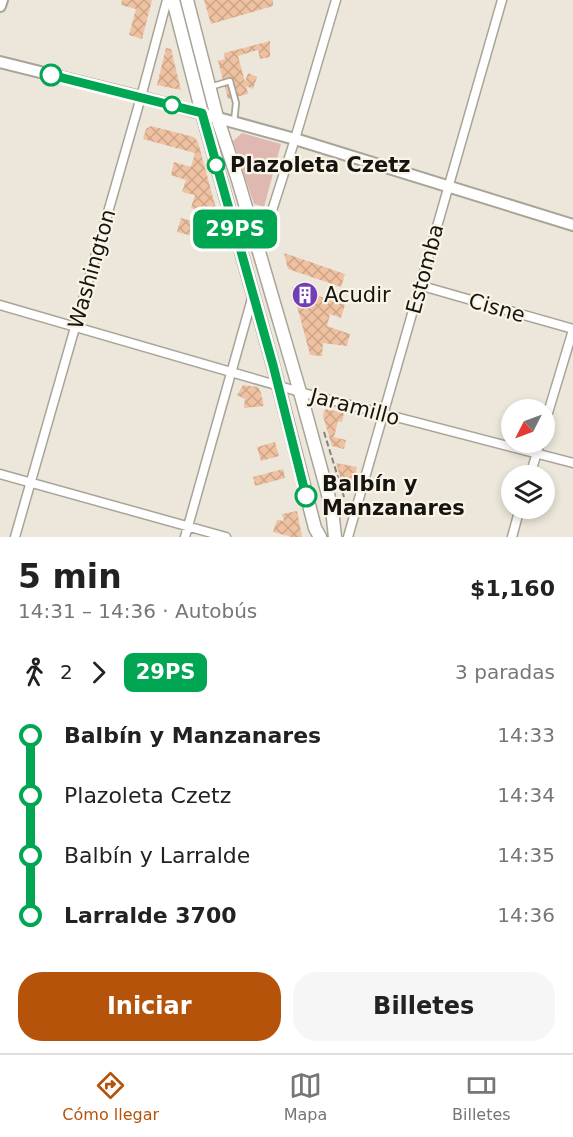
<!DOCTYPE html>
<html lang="es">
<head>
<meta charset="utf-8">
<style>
  body { margin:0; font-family:"DejaVu Sans",sans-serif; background:#f6f6f6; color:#222; height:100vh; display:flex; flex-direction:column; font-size:22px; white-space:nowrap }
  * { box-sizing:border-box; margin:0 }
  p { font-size:20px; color:#767676 }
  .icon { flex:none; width:33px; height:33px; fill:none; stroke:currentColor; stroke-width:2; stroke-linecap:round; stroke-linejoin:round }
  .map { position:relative; height:537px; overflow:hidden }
  .drawer { display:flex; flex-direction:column; background:#fff; flex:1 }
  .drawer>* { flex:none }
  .badge { padding:0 12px; border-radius:9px; font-size:21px; line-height:39px }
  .needle { width:39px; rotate:228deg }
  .tools { position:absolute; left:501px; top:399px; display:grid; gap:12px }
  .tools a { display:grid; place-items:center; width:54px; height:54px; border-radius:50%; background:#fff; box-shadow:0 3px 9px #0003; font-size:30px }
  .map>.badge { position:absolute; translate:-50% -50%; box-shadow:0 0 0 3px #fff }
  .legs { display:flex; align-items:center; gap:9px; height:66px; padding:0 18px; font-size:20px }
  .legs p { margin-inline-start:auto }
  .overview { display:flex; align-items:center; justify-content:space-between; height:102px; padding:0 18px }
  h1 { font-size:33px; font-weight:700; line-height:45px }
  .action { display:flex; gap:12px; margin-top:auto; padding:12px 18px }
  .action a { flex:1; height:69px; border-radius:24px; background:#b45309; color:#fff; font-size:24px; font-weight:700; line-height:69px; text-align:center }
  .action a+a { background:#f6f6f6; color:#222 }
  ul { padding:0 18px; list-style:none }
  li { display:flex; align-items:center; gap:21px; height:60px; font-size:22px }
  li i { display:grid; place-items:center; width:9px; height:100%; margin:0 8px; background:currentColor }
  li i::after { content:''; width:15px; height:15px; margin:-8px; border:4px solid; border-radius:50%; background:#fff }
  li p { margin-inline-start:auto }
  li:first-child i { background:linear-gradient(#0000 50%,currentColor 0) }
  li:last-child i { background:linear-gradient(currentColor 50%,#0000 0) }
  .menu { display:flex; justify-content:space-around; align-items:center; height:84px; border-top:2px solid #e0e0e0; background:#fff; font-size:16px; color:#767676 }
  .menu a { display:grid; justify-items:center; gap:3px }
  .menu .selected { color:#b45309 }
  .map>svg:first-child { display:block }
</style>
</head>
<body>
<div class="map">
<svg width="573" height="537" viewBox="0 0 573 537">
  <defs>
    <pattern id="building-cross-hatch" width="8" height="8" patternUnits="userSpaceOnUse" patternTransform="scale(1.5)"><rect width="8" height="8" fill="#efc1a1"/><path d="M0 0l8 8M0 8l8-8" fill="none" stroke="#cca58a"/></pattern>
  </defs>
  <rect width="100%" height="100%" fill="#ece7da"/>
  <path fill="#dfb8b2" d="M242,133L281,144L264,207L254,204L233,141Z"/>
  <path fill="url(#building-cross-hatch)" d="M122,0H152L142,39L129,35L136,9L121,5Z
    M204,0H273V6L211,24Z
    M270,41V57L260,59L258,50L238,56L245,82L248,73L257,77L253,89L246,86L248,94L228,99L218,61L225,59L224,53Z
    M166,48L171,49L181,90L157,85Z
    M151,126L194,137L198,142L218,216L191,208L195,195L182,192L186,180L171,175L174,162L191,167L195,153L143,139L146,129Z
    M181,218L216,228L221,227L225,241L220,243L177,232Z
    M284,253L345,274L341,287L288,269Z
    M292,287L345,305L341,318L330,314L327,326L350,334L347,346L323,343L322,356L310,355Z
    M243,385L258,387L261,393L264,406L244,408L245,399L237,395Z
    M326,409L344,413L342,422L338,421L334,437L346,440L344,449L332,446L323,416L324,411Z
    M275,442L279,456L261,461L257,447Z
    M336,463L357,467L350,493H345Z
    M283,469L285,478L255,486L253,477Z
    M297,511L302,537H292L273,532L277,520L284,521L282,514Z"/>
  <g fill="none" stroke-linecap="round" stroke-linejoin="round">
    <defs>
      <path id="service" d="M210,87L230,81L236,103L234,122"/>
      <path id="minor" d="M259,251L295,139L336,0
        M422,286L573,329
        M0,305L300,392L573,463
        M544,426L573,330
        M0,474L226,537
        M530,476L540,442
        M15,537L141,97L167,0
        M185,537L253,295
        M348,537L502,0
        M512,537L520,508"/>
      <path id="tertiary" d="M0,6L2,0
        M0,62L141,97L295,139L573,225"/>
      <path id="secondary" d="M173,0L202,113L273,365L315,528L320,537
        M187,0L217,117L238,180L300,392L332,509L335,537"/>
    </defs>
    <use href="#service" stroke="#a9a498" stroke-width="8"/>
    <use href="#minor" stroke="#a9a498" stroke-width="11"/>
    <use href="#tertiary" stroke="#a9a498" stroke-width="14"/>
    <use href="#secondary" stroke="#a9a498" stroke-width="15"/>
    <path stroke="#868279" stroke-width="2" stroke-dasharray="6 3" stroke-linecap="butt" d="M324,432L344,497"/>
    <use href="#service" stroke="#fff" stroke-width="4.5"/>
    <use href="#minor" stroke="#fff" stroke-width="8"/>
    <use href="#tertiary" stroke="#fff" stroke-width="10"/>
    <use href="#secondary" stroke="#fff" stroke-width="12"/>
  </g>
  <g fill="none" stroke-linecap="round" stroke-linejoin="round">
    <defs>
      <path id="line-1" d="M51,75L202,113L273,365L306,496"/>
    </defs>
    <use href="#line-1" stroke="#fff" stroke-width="14"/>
    <use href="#line-1" stroke="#00a651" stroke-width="9"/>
  </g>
  <defs>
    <symbol id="building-disc" viewBox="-11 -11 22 22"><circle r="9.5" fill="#733eb5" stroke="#faf4e7"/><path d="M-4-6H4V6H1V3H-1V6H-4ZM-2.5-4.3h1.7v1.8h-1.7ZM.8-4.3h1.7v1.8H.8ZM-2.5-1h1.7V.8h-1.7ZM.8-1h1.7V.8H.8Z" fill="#fff"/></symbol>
  </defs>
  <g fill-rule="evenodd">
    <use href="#building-disc" x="290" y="280" width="30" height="30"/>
  </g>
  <g fill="#fff" stroke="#00a651" stroke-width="3">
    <circle cx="51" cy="75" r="10"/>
    <circle cx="172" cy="105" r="8"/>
    <circle cx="216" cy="165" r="8"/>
    <circle cx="306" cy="496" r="10"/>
  </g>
  <g text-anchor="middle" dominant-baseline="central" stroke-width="4.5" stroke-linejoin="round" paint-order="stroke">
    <g font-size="21" font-weight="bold" fill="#161410" stroke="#faf4e7" text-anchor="start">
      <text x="230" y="165">Plazoleta Czetz</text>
      <text x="322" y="484">Balbín y<tspan x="322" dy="24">Manzanares</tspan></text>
    </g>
    <g font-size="21" fill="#161410" stroke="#faf4e7">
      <text transform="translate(92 269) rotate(-74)">Washington</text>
      <text transform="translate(425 269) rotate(-75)">Estomba</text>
      <text transform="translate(497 308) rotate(16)">Cisne</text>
      <text transform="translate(355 407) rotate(15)">Jaramillo</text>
    </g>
    <g font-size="21" fill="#161410" stroke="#faf4e7" text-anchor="start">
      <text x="324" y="295">Acudir</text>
    </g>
  </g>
</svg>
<div class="tools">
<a><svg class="needle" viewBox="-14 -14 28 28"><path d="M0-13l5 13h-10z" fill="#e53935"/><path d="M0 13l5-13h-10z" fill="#767676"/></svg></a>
<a><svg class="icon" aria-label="layers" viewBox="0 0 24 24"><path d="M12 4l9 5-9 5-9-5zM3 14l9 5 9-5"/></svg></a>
</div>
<b class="badge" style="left:235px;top:229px;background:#00a651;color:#fff">29PS</b>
</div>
<section class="drawer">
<div class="overview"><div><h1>5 min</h1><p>14:31 – 14:36 · Autobús</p></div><b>$1,160</b></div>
<div class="legs"><svg class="icon" aria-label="walk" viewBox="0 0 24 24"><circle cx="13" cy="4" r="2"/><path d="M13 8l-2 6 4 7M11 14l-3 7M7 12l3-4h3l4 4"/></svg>2<svg class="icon" aria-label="forward" viewBox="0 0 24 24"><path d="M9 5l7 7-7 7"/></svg><b class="badge" style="background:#00a651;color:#fff">29PS</b><p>3 paradas</p></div>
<ul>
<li><i style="color:#00a651"></i><b>Balbín y Manzanares</b><p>14:33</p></li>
<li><i style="color:#00a651"></i><span>Plazoleta Czetz</span><p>14:34</p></li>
<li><i style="color:#00a651"></i><span>Balbín y Larralde</span><p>14:35</p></li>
<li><i style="color:#00a651"></i><b>Larralde 3700</b><p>14:36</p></li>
</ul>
<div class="action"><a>Iniciar</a><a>Billetes</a></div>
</section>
<nav class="menu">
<a class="selected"><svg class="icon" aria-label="directions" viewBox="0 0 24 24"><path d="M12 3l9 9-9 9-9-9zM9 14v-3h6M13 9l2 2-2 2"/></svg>Cómo llegar</a>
<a><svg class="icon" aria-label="map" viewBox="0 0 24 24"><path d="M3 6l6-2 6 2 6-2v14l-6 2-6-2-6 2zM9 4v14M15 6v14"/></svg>Mapa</a>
<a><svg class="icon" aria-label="tickets" viewBox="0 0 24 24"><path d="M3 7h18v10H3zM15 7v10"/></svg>Billetes</a>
</nav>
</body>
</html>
